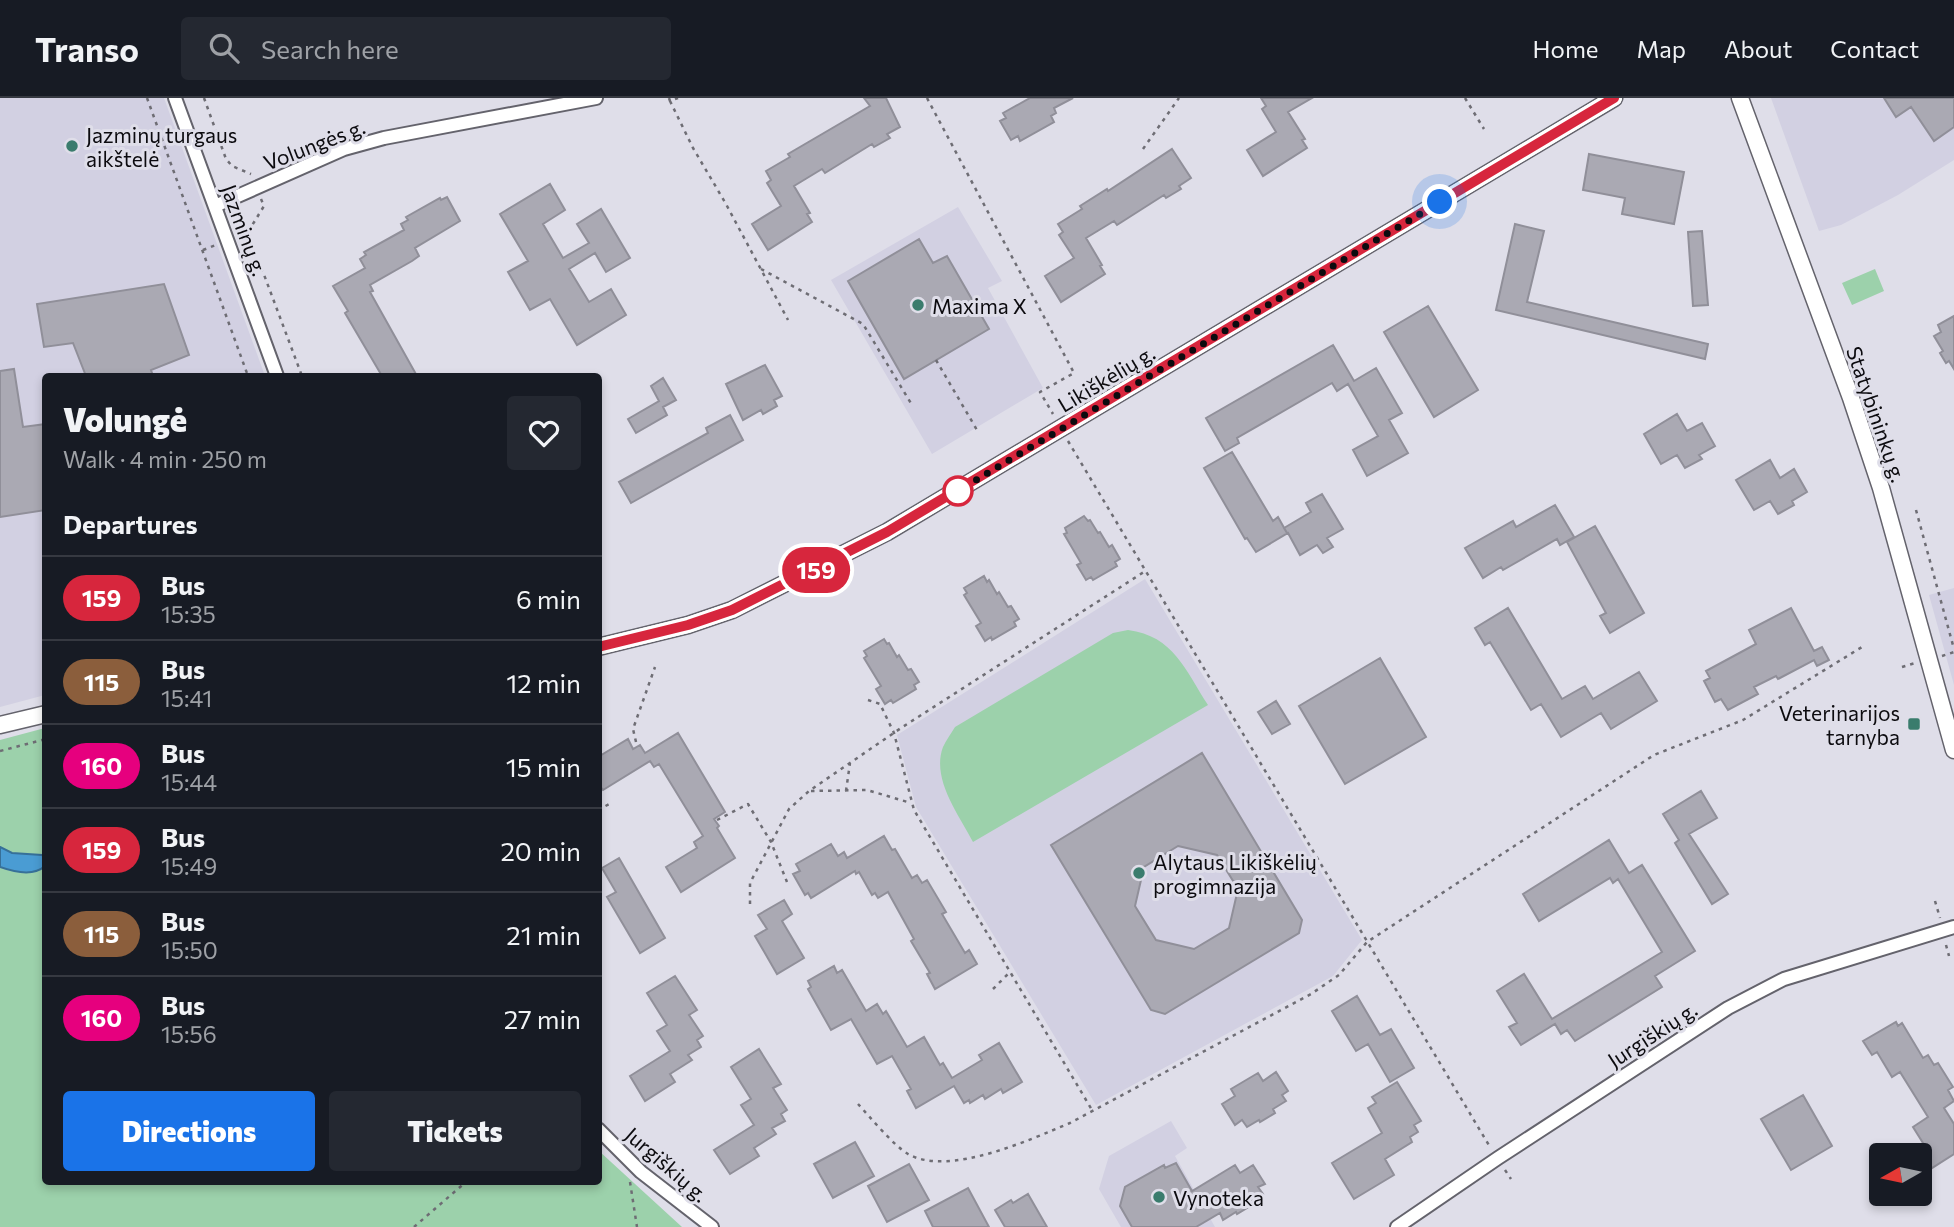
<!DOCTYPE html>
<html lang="en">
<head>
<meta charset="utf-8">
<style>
  body { margin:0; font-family:Commissioner,sans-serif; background:#242831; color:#f1f3f6; height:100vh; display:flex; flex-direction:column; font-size:26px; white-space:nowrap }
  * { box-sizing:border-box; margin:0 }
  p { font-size:23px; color:#9ea1a6 }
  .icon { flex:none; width:38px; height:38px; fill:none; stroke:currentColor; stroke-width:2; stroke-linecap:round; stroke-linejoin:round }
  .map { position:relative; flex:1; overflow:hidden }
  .panel { position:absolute; left:42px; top:275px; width:560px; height:812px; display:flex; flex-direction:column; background:#171b24; border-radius:7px; box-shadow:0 4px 10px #0003 }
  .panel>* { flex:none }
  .badge { padding:0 14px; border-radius:23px; font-size:24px; line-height:46px }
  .needle { width:46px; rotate:261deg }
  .buttons { position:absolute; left:1869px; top:1045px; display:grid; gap:14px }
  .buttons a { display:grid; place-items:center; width:63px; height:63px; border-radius:7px; background:#171b24; box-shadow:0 4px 10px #0003; font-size:35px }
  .you { position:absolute; width:35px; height:35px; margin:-18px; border:5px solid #fff; border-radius:50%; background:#1a73e8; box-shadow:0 0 0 10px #1a73e833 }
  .map>.badge { position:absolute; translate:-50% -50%; box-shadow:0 0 0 4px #fff }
  h2 { padding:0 21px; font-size:26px; line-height:63px }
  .round { display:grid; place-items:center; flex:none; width:74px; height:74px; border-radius:7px; background:#242831 }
  .summary { display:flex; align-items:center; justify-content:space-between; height:119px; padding:0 21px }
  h1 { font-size:33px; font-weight:800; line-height:52px }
  .cta { display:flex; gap:14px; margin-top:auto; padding:14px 21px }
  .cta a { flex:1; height:80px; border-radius:7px; background:#1a73e8; color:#fff; font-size:28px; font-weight:800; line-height:80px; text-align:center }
  .cta a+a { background:#242831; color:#f1f3f6 }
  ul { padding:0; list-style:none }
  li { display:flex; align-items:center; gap:21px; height:84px; padding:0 21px; border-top:2px solid #363941 }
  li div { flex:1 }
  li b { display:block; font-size:26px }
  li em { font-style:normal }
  li .badge { min-width:77px; font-weight:700; text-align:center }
  header { display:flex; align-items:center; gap:42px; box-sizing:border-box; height:98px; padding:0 35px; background:#171b24; border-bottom:2px solid #363941 }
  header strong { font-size:33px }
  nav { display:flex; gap:38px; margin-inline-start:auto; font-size:24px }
  .search { width:490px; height:63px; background:#242831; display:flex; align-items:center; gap:18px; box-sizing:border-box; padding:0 24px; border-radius:7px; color:#9ea1a6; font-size:26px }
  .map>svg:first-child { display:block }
</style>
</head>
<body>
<header>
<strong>Transo</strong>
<div class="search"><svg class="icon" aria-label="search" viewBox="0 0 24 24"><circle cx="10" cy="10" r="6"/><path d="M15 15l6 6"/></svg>Search here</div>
<nav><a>Home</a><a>Map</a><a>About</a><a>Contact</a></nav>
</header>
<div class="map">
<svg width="1954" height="1129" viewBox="0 0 1954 1129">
  <rect width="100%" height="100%" fill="#dfdee9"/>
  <path fill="#d2d0e2" d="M0,0H164L265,278H46L45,597L0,609Z
    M1771,0H1954V62L1898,97L1841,127L1819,133Z
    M958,109L1002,183L988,190L1043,290L932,356L831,182Z
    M1145,481L1362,842L1333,878L1096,1007L916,709L897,637Z
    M1954,490V587L1929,497Z
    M1171,1023L1187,1050L1175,1058L1215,1129H1121L1099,1091L1109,1058Z"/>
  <path fill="#9cd1ab" d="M1875,171L1884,193L1852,207L1842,185Z
    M1128,532C1174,538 1185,572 1208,607L973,744C959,717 931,681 943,649C946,642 951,636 955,629L1113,535Z
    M45,630L46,1083H598L599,1053L682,1129H0V642Z"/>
  <path fill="#4a9cd3" stroke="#377098" stroke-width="2" d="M0,749L12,755L42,757L45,761V768C33,779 14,774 0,769Z"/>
  <path fill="#aaa9b3" stroke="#908f99" stroke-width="2" fill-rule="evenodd" d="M864,0H886L900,29L887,36L890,40L874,49L872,46L825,75L822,71L794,88L810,115L807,116L812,124L768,152L752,126L781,108L767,85L771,82L766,73L790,59L788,56L870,8Z
    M1030,0H1073L1054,10L1056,15L1051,18L1054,24L1020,43L1018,38L1011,42L1000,23L1006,20L1003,15Z
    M1261,0H1312L1288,14L1305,41L1302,42L1307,50L1263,78L1247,52L1276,34L1262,11L1266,8Z
    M1884,0H1954V29L1934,43L1911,9L1896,19Z
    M1172,51L1191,80L1179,88L1181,91L1166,100L1164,97L1117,127L1114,123L1086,140L1102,167L1100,168L1105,176L1061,204L1045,178L1074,160L1059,137L1063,134L1058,126L1082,111L1080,108L1107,91L1108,93Z
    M1589,56L1684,74L1674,126L1622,116L1625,100L1583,92Z
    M550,86L565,112L543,126L563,160L589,145L577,126L601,111L630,160L606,174L595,155L569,171L589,204L611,191L626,217L577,247L550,201L530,212L508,174L528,163L500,116Z
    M447,99L460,123L415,150L419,158L412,163L370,187L373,193L370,194L417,278H382L345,215L348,213L333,188L365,170L360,161L366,157L364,154L404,132L401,126L408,122L406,119L440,100L441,102Z
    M1515,126L1544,133L1527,204L1708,246L1705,261L1496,212Z
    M1702,133L1708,207L1693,208L1688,134Z
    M919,141L933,165L947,158L989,231L904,281L848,183Z
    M164,186L189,257L151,272L153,278H86L73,245L44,249L37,206Z
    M1428,208L1478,292L1434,319L1384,234Z
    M1954,218V271L1949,263L1946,265L1940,255L1943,253L1934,238L1941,234L1938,227Z
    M1333,247L1354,283L1376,270L1402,315L1389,322L1408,355L1367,378L1353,352L1378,338L1348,286L1337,293L1332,285L1237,340L1239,345L1225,353L1206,320Z
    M765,267L782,298L774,302L777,308L763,316L761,312L743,322L726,286Z
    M14,271L23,329L46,326V412L0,419V273Z
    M663,280L676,302L663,309L667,317L636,335L628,321L659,303L651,288Z
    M1677,316L1687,333L1702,325L1715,348L1699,357L1702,361L1685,370L1677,357L1661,366L1644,336Z
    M730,317L743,342L631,405L619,384L708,335L706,330Z
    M1232,354L1273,423L1278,419L1287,435L1284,430L1311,414L1306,405L1322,396L1343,431L1327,440L1333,449L1323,455L1317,447L1300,457L1288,435L1256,454L1247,440L1245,441L1204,370Z
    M1770,362L1780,380L1794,371L1807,394L1792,403L1794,407L1778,416L1770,403L1754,412L1736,382Z
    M1555,407L1574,439L1560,447L1557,441L1503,472L1501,469L1483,480L1465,450L1513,423L1516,429Z
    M1084,418L1088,423L1090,422L1098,435L1100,434L1109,449L1112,447L1120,461L1115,464L1117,468L1093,482L1091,479L1086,482L1077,467L1081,465L1064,436L1067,435L1065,430Z
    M1595,428L1644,515L1610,535L1600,518L1606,515L1567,444Z
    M984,478L987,484L989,482L997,496L999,494L1008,509L1011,508L1019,521L1014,524L1016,528L992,542L991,539L985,543L976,528L981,525L964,497L967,495L964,490Z
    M1508,510L1562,601L1585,588L1593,601L1639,574L1657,603L1611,631L1601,615L1561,639L1541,606L1531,612L1490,544L1485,547L1475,530Z
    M1791,510L1814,553L1822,549L1829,562L1817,568L1814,562L1778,581L1776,578L1754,589L1758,596L1728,612L1721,601L1715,604L1704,583L1710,580L1706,573L1756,546L1749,532Z
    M884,541L887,546L889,545L897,559L899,557L908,572L911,571L919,584L914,587L916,591L893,605L891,602L885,606L876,591L881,588L864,560L867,558L864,553Z
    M1380,560L1426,639L1345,686L1299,608Z
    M1276,603L1290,626L1272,636L1258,614Z
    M678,635L725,714L714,721L719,728L717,730L735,760L681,794L666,769L697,750L694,744L703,738L659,666L654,669L650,663L603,692L598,686V659L628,641L633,651L640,647L645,655Z
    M1202,655L1302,822L1299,835L1165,916L1151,912L1051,747ZM1178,748L1217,757L1238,791L1229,830L1194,851L1156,842L1135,808L1144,769Z
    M1701,693L1717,720L1689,736L1728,796L1712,806L1675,745L1679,742L1663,716Z
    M884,738L892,752L895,751L912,780L917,777L922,785L927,782L946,814L942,816L965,855L969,852L977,866L935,891L927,876L930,875L911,843L914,841L888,794L878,800L875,795L872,797L859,774L856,776L855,773L811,800L808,795L805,797L793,776L800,773L796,766L831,746L838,758L844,754L847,760Z
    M1609,742L1629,775L1642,767L1695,853L1655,878L1662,889L1575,943L1567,932L1561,936L1555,926L1521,947L1509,929L1517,925L1497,893L1524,876L1552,921L1662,854L1618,781L1613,785L1610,780L1539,823L1523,796Z
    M619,760L665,840L640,855L607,799L616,794L602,770Z
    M784,802L792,816L782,823L804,860L777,876L755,838L767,831L758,817Z
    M834,868L837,875L842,872L866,913L877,906L883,916L886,913L907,949L924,939L940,967L943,965L952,980L982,962L979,957L999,945L1022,984L1003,995L1001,991L985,1001L983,997L970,1005L969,1002L964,1005L954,988L916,1010L907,993L911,991L892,958L877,966L851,921L831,932L808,891L811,889L808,883Z
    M675,878L697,912L689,917L703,938L697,942L701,949L688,957L692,962L670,976L675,984L645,1003L630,978L670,953L657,933L667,927L647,895Z
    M1357,898L1380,937L1391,931L1414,970L1390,984L1368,946L1356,953L1332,913Z
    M1896,924L1898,928L1902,925L1923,960L1928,957L1934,967L1938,965L1953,989L1948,992L1954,1003L1944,1010L1954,1026V1056L1932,1070L1923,1056L1928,1053L1913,1029L1928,1019L1900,974L1892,979L1877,954L1872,957L1863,943Z
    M759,951L781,986L773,990L787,1012L781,1016L785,1023L772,1030L776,1036L754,1050L759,1058L730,1076L714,1052L754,1027L741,1007L751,1001L731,969Z
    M1276,974L1288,993L1282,997L1286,1003L1273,1011L1275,1015L1260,1024L1259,1022L1247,1029L1242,1022L1235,1027L1222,1006L1235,998L1231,991L1258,975L1263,983Z
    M1397,984L1421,1023L1414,1027L1418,1034L1410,1039L1412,1044L1385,1061L1394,1077L1354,1101L1332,1065L1382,1035L1368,1010L1376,1005L1372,999Z
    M1803,997L1832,1048L1791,1072L1761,1021Z
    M855,1044L874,1078L833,1100L814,1066Z
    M1176,1065L1192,1093L1235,1067L1240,1075L1253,1067L1265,1086L1258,1089L1263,1096L1250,1104L1252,1107L1237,1116L1236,1114L1223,1122L1220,1115L1196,1129H1132L1120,1108L1125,1089L1164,1067L1165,1070Z
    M909,1066L929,1102L887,1124L868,1088Z
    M968,1090L989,1129H933L925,1113Z
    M1028,1096L1047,1129H1005L995,1112L1011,1102L1013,1105Z"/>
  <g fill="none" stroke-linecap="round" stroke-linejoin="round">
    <defs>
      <path id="minor" d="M175,0L277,278
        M215,108L344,51L384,40L596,0
        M598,1031L641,1074L712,1129
        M1397,1129L1498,1060L1728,910L1784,881L1954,829"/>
      <path id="tertiary" d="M1740,0L1851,300L1881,390L1954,652
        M598,549L688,527L732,512L887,434L1614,0
        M0,627L46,616"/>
    </defs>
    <use href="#minor" stroke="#64636c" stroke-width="16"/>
    <use href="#tertiary" stroke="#64636c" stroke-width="19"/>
    <path stroke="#6e6d74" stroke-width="2.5" stroke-dasharray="3.5 5" stroke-linecap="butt" d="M147,0L248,278
      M204,0L226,61L232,68L251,76
      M669,0L670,3L678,0
      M927,0L1074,275L1040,294L1053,316
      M1465,0L1484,31
      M670,3L693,50L726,106L788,222
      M1143,51L1179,0
      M261,101L264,108L248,134L302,278
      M203,152L216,147
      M761,171L863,226L912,307
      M936,262L977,332
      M1068,343L1490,1049
      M1916,412L1954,551
      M1942,558L1954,554
      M1902,569L1915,565
      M868,602L880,606L894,635L914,712L1092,1012
      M636,644L633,631L655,569
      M0,653L46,641
      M811,693L867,692L911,705
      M846,693L850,665
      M598,712L613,704
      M717,722L748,706L771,744L787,784
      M1935,803L1940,820
      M750,806V785L789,711L809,693L901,630L1147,472
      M1946,847L1949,858
      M993,891L1010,874
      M858,1006C870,1019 894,1048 908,1056C949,1079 1029,1042 1070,1025L1311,896L1339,877L1367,844L1654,657L1743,622L1862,549
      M1505,1072L1511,1081
      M630,1084L637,1129
      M414,1129L467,1083"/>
    <use href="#minor" stroke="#fff" stroke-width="12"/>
    <use href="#tertiary" stroke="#fff" stroke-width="16"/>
  </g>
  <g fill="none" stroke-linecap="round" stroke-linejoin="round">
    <defs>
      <path id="line" d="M598,549L688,527L732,512L887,434L1614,0"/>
    </defs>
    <use href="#line" stroke="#fff" stroke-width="16"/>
    <use href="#line" stroke="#d7263d" stroke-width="10"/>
    <path stroke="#0c0b0f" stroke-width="7" stroke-dasharray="0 12.6" d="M958,393L951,397L1440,104"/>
  </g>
  <g fill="#3a7c6d" stroke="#dfdee9" stroke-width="2.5">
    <circle cx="72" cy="48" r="7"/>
    <circle cx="918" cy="207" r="7"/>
    <rect x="1907" y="619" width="14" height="14" rx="3.5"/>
    <circle cx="1139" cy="775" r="7"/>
    <circle cx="1159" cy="1099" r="7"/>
  </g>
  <circle fill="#fff" stroke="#d7263d" stroke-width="3.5" cx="958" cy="393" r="14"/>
  <g text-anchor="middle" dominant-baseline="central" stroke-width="6" stroke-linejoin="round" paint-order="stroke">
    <g font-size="21" fill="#0c0b0f" stroke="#dfdee9" text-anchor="start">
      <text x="86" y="36">Jazminų turgaus<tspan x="86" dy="24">aikštelė</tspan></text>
      <text x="932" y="207">Maxima X</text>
      <text x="1900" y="614" text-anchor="end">Veterinarijos<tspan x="1900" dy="24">tarnyba</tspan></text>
      <text x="1153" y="763">Alytaus Likiškėlių<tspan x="1153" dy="24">progimnazija</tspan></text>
      <text x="1173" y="1099">Vynoteka</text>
    </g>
    <g font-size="21" fill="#0c0b0f" stroke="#dfdee9">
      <text transform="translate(314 46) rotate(-21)">Volungės g.</text>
      <text transform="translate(245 132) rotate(70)">Jazminų g.</text>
      <text transform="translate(1106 280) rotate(-31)">Likiškėlių g.</text>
      <text transform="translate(1877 316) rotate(71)">Statybininkų g.</text>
      <text transform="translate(1652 936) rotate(-33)">Jurgiškių g.</text>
      <text transform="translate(667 1066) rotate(41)">Jurgiškių g.</text>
    </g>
  </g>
</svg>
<div class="buttons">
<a><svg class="needle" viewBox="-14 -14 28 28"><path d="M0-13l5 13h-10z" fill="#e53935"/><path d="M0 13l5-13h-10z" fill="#9ea1a6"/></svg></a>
</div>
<div class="you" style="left:1440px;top:104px"></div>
<b class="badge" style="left:816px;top:472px;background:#d7263d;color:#fff">159</b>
<section class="panel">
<div class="summary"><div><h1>Volungė</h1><p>Walk · 4 min · 250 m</p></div><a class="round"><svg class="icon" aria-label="heart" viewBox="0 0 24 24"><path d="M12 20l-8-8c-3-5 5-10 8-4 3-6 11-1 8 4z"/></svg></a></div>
<h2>Departures</h2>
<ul>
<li><span class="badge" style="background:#d7263d;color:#fff">159</span><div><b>Bus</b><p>15:35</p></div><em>6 min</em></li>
<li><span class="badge" style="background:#8b5e3c;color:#fff">115</span><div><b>Bus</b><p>15:41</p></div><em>12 min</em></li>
<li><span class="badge" style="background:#e6007e;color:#fff">160</span><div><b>Bus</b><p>15:44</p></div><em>15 min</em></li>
<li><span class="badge" style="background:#d7263d;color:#fff">159</span><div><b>Bus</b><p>15:49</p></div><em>20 min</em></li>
<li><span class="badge" style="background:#8b5e3c;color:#fff">115</span><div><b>Bus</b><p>15:50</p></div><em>21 min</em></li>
<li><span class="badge" style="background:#e6007e;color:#fff">160</span><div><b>Bus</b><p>15:56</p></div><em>27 min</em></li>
</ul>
<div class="cta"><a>Directions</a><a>Tickets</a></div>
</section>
</div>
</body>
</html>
